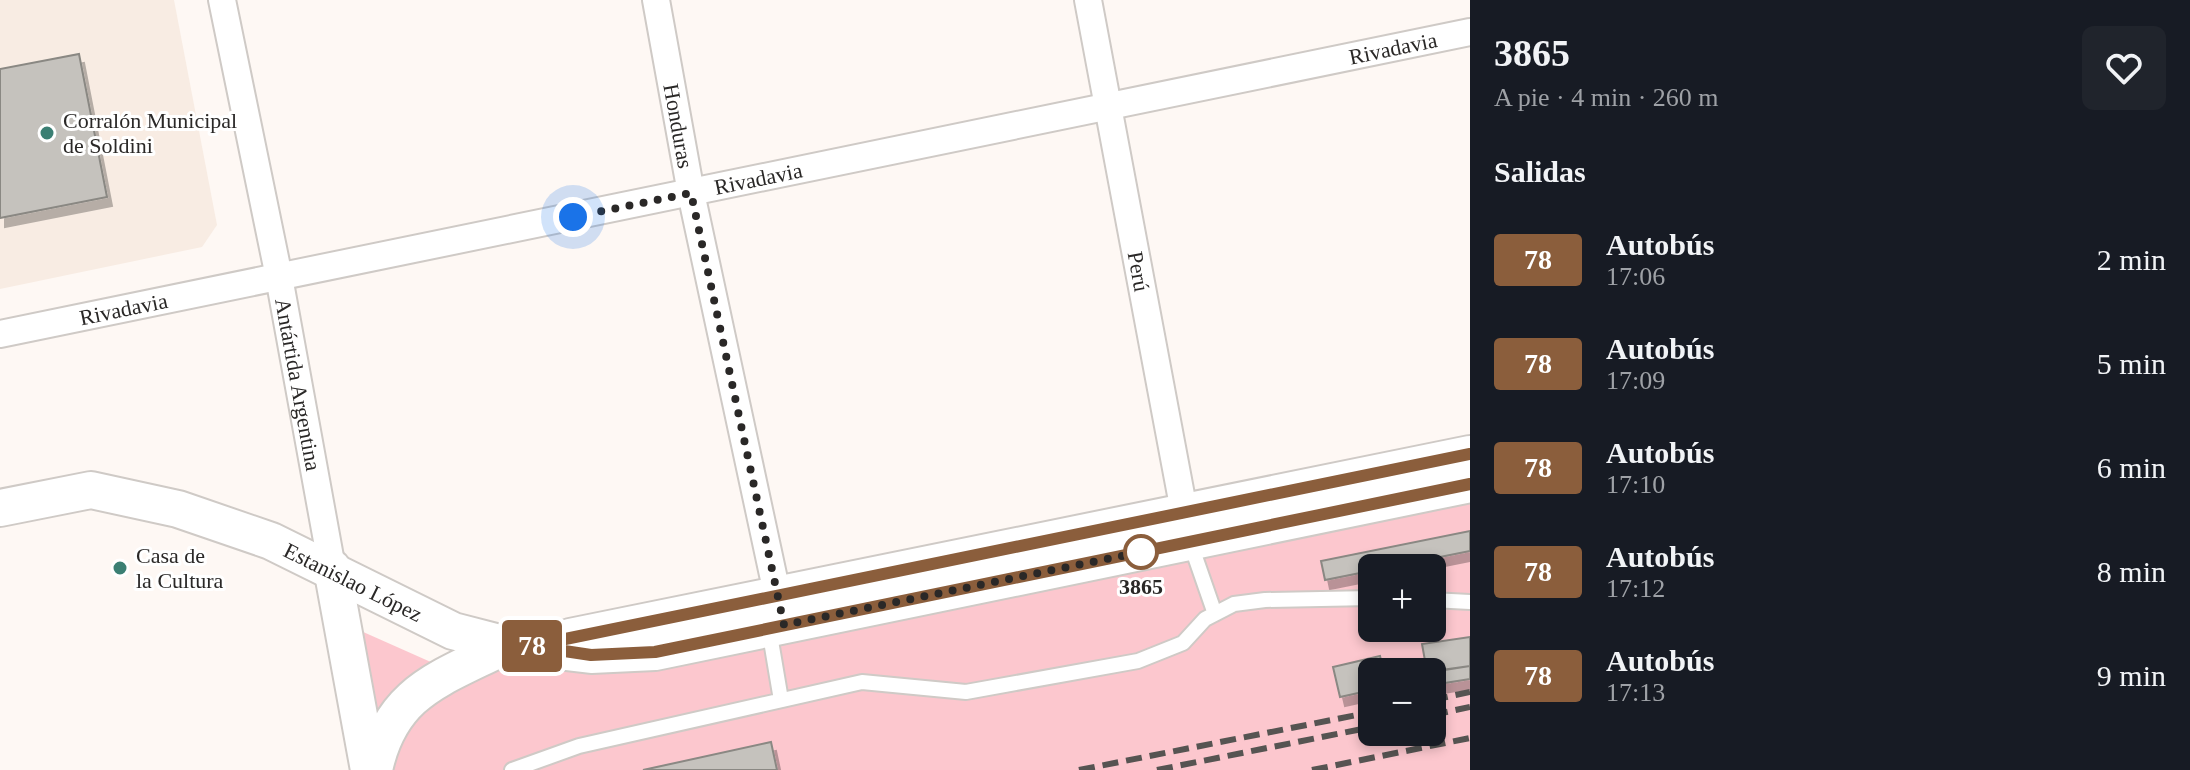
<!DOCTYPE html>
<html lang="es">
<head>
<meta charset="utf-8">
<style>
  body { margin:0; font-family:Georgia,serif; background:#20242c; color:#f1f3f6; height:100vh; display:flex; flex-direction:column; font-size:30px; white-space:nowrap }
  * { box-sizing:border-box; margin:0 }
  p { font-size:26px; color:#9ea1a6 }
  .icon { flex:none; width:44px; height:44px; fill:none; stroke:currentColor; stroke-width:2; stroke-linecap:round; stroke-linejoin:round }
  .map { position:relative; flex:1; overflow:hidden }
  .side { display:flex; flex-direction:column; background:#171b24; width:720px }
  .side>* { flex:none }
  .badge { padding:0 16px; border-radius:6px; font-size:28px; line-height:52px }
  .fabs { position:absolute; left:1358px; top:554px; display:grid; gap:16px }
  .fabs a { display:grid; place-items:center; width:88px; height:88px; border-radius:12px; background:#171b24; box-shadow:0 4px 12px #0003; font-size:40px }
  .you { position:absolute; width:40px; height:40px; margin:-20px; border:6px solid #fff; border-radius:50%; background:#1a73e8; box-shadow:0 0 0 12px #1a73e833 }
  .map>.badge { position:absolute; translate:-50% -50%; box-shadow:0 0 0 4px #fff }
  h2 { padding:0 24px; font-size:30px; line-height:72px }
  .round { display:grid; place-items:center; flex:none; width:84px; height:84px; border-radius:12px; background:#20242c }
  .summary { display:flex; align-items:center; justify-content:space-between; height:136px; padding:0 24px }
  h1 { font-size:38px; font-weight:700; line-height:60px }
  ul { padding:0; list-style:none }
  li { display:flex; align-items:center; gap:24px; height:104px; padding:0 24px }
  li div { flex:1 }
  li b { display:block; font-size:30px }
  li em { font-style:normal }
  li .badge { min-width:88px; font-weight:700; text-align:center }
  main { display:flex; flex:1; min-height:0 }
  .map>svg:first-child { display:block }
</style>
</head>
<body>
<main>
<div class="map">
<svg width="1470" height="770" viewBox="0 0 1470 770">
  <defs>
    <filter id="shadow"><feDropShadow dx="5" dy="9" stdDeviation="0" flood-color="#0004"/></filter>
  </defs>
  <rect width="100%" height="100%" fill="#fef8f4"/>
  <path fill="#f8ece3" d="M0,0H174L217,225L202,247L0,289Z"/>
  <path fill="#fcc7ce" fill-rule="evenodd" d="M1470,484V770H374L380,744L507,645ZM1372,568H1432V628H1372ZM1372,672H1432V732H1372Z
    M361,631L433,663C405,686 394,681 377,721Z"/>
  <path fill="#c5c2bd" stroke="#8a8883" stroke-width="2" filter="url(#shadow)" d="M79,54L107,197L0,218V69Z
    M1470,531V551L1325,580L1321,561Z
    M1470,637V666L1427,672L1422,644Z
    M1380,656L1384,672H1372V690L1340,697L1333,667Z
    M1470,666V679L1432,685V672Z
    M771,742L777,770H643Z"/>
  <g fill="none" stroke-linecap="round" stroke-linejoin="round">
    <defs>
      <path id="lane" d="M1190,542L1215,614
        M1432,600L1470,602
        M769,629L781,700
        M512,770L579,746L862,682L966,692L1138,661L1183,643L1205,619L1234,604L1265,600L1372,598"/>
      <g id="street">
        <path id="s1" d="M222,0L279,277L332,568"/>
        <path id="s2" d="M656,0L691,193L781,612"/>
        <path id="s3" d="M1088,0L1187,527"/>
        <path id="s4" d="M0,334L1470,32"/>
      </g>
      <g id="secondary">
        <path id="s5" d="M0,508L91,490L178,509L271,541L453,631L507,645L591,655L655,652L1470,484"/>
        <path d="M332,568L369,770"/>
        <path d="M570,637L1470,454"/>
        <path d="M374,770C391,690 441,679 507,645"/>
      </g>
    </defs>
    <use href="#lane" stroke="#cfcac6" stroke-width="18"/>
    <use href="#street" stroke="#cfcac6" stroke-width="30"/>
    <use href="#secondary" stroke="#cfcac6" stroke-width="40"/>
    <use href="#lane" stroke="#fff" stroke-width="14"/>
    <use href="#street" stroke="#fff" stroke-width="26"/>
    <use href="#secondary" stroke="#fff" stroke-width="36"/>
    <path stroke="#565452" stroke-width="6" stroke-dasharray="16 8" stroke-linecap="butt" d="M1432,700L1470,692
      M1432,715L1470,707
      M1079,770L1372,712
      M1157,770L1372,727
      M1312,770L1470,738"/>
  </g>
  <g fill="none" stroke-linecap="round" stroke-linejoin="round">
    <defs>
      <path id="line" d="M1470,454L531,646L591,655L655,652L1470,484"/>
    </defs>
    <use href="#line" stroke="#fff" stroke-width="18"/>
    <use href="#line" stroke="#8b5e3c" stroke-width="12"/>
    <path stroke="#2a2827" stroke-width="8" stroke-dasharray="0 14.4" d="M573,217L691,193L784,625L1141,552"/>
  </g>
  <g fill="#3b7f73" stroke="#fff" stroke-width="3">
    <circle cx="47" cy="133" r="8"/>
    <circle cx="120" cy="568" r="8"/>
  </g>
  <circle fill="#fff" stroke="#8b5e3c" stroke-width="4" cx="1141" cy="552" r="16"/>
  <g text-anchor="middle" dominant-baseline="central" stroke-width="6" stroke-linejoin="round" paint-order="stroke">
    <g font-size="22" fill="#2a2827" stroke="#fff">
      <text stroke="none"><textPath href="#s4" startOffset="1422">Rivadavia</textPath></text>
      <text stroke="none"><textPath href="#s2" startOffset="128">Honduras</textPath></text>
      <text stroke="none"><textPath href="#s4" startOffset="774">Rivadavia</textPath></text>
      <text stroke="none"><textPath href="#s3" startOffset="276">Perú</textPath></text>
      <text stroke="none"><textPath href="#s4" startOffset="126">Rivadavia</textPath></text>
      <text stroke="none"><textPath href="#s1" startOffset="392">Antártida Argentina</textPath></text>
      <text stroke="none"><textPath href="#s5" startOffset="372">Estanislao López</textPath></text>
    </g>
    <g font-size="22" fill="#2a2827" stroke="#fff" text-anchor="start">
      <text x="63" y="120">Corralón Municipal<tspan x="63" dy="25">de Soldini</tspan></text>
      <text x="136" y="555">Casa de<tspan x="136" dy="25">la Cultura</tspan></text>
    </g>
    <g font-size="22" font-weight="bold" fill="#2a2827" stroke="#fff">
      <text x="1141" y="586">3865</text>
    </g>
  </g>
</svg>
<div class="fabs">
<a>+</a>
<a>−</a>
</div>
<div class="you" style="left:573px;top:217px"></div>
<b class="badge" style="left:532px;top:646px;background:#8b5e3c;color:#fff">78</b>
</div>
<section class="side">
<div class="summary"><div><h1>3865</h1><p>A pie · 4 min · 260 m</p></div><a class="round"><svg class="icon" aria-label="heart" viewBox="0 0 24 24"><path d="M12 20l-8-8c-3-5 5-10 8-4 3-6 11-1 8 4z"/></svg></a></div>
<h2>Salidas</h2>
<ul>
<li><span class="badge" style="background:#8b5e3c;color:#fff">78</span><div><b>Autobús</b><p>17:06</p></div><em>2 min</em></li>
<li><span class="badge" style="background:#8b5e3c;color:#fff">78</span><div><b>Autobús</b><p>17:09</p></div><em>5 min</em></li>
<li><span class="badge" style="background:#8b5e3c;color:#fff">78</span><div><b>Autobús</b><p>17:10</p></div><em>6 min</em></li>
<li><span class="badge" style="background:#8b5e3c;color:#fff">78</span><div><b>Autobús</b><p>17:12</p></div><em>8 min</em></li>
<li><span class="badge" style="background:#8b5e3c;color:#fff">78</span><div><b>Autobús</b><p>17:13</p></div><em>9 min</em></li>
</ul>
</section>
</main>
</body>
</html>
